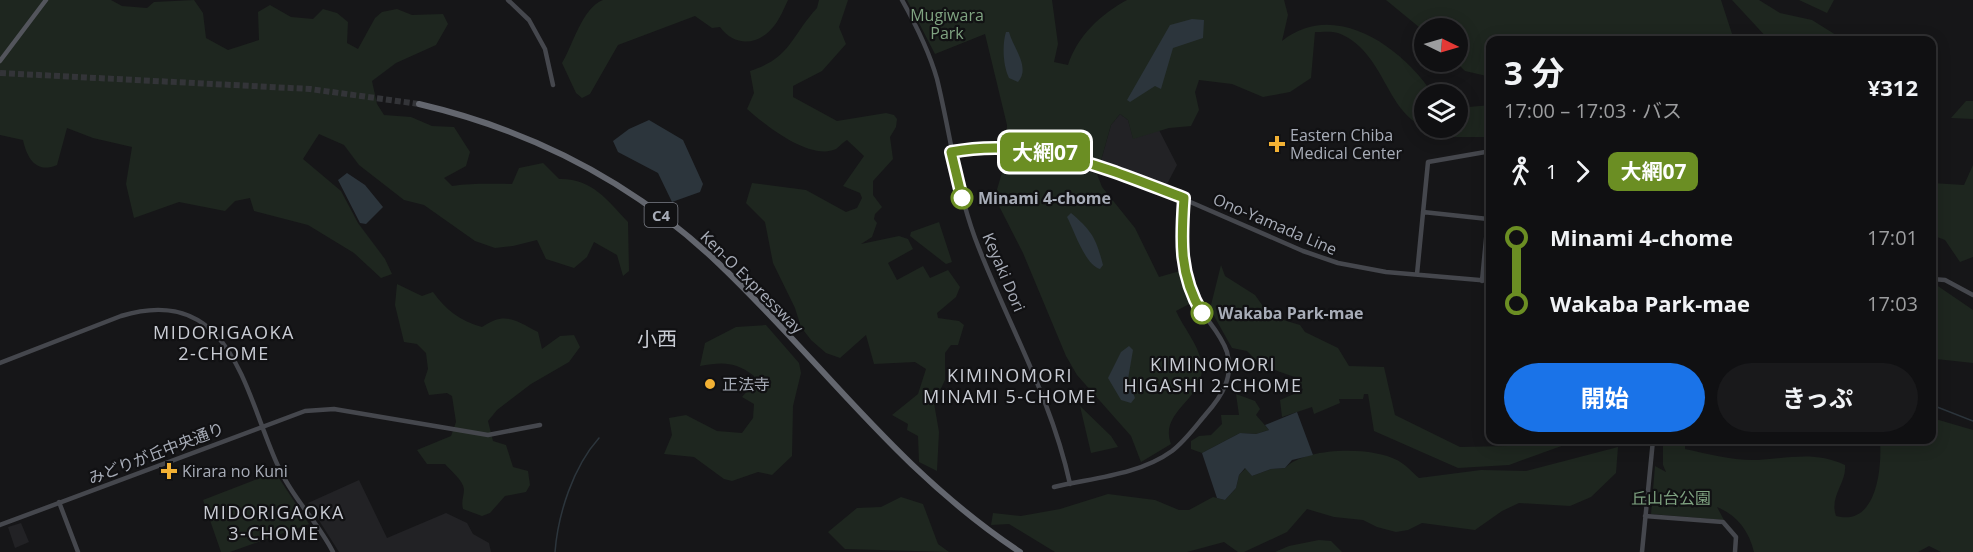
<!DOCTYPE html>
<html lang="ja">
<head>
<meta charset="utf-8">
<style>
  body { margin:0; font-family:"Open Sans","Noto Sans JP",sans-serif; background:#19191b; color:#f1f3f6; height:100vh; display:flex; flex-direction:column; font-size:22px; white-space:nowrap }
  * { box-sizing:border-box; margin:0 }
  p { font-size:20px; color:#9c9d9f }
  .icon { flex:none; width:33px; height:33px; fill:none; stroke:currentColor; stroke-width:2; stroke-linecap:round; stroke-linejoin:round }
  .map { position:relative; flex:1; overflow:hidden }
  .sheet { position:absolute; left:1486px; top:36px; width:450px; height:408px; display:flex; flex-direction:column; background:#101012; border-radius:12px; box-shadow:0 3px 15px #0003,0 0 0 2px #303032 }
  .sheet>* { flex:none }
  .badge { padding:0 12px; border-radius:9px; font-size:21px; line-height:39px }
  .needle { width:39px; rotate:95deg }
  .controls { position:absolute; left:1414px; top:18px; display:grid; gap:12px }
  .controls a { display:grid; place-items:center; width:54px; height:54px; border-radius:50%; background:#101012; box-shadow:0 3px 15px #0003,0 0 0 2px #303032; font-size:30px }
  .map>.badge { position:absolute; translate:-50% -50%; box-shadow:0 0 0 3px #fff }
  .legs { display:flex; align-items:center; gap:9px; height:66px; padding:0 18px; font-size:20px }
  .legs p { margin-inline-start:auto }
  .headline { display:flex; align-items:center; justify-content:space-between; height:102px; padding:0 18px }
  h1 { font-size:33px; font-weight:700; line-height:45px }
  .action { display:flex; gap:12px; margin-top:auto; padding:12px 18px }
  .action a { flex:1; height:69px; border-radius:36px; background:#1a73e8; color:#fff; font-size:24px; font-weight:700; line-height:69px; text-align:center }
  .action a+a { background:#19191b; color:#f1f3f6 }
  ul { padding:0 18px; list-style:none }
  li { display:flex; align-items:center; gap:21px; height:66px; font-size:22px }
  li i { display:grid; place-items:center; width:9px; height:100%; margin:0 8px; background:currentColor }
  li i::after { content:''; width:15px; height:15px; margin:-8px; border:4px solid; border-radius:50%; background:#101012 }
  li p { margin-inline-start:auto }
  li:first-child i { background:linear-gradient(#0000 50%,currentColor 0) }
  li:last-child i { background:linear-gradient(currentColor 50%,#0000 0) }
  .map>svg:first-child { display:block }
</style>
</head>
<body>
<div class="map">
<svg width="1973" height="552" viewBox="0 0 1973 552">
  <rect width="100%" height="100%" fill="#161618"/>
  <path fill="#222225" d="M1120,114L1128,120L1133,138L1159,130L1177,165L1165,188L1100,164L1111,125Z
    M359,480L387,538L446,513L467,523L473,534L489,543L491,552H339L308,503Z
    M21,523L29,542L15,548L8,527Z"/>
  <path fill="#1e261f" d="M0,0H111L122,6L147,8L154,2L194,0L203,13L206,38L228,50L259,40L258,12L270,5L291,17L313,19L323,9L337,13L348,22L347,43L358,49L375,18L382,12L397,9L412,15L443,14L448,24L436,45L396,63L372,81L377,104L384,115L411,117L432,126L454,127L470,152L466,166L444,178L452,186C474,183 490,184 512,184L519,168L543,163L559,179C592,178 607,200 628,222L629,271L623,276L617,255L594,242L587,257L574,268L546,259L537,240L513,246L495,248L475,241L424,205L404,200L359,165L344,145L319,134L303,159L341,191L358,223L385,259L392,274L381,278L354,253L308,225L254,211L250,198L235,201L225,211L179,202L134,218L126,184L132,147L93,138L67,128L57,165C36,174 27,158 23,140L0,135Z
    M603,0H788C784,8 780,19 774,26C758,46 735,47 720,27L712,28L695,16L618,45L590,94L582,98L576,93L562,63C573,45 582,8 603,0Z
    M819,0H848L839,27L846,44L822,71L793,86V97L837,121L886,113L894,115L897,119L896,127L890,137L893,159L873,181V195L882,207L875,214L874,219L877,223L872,237L861,244L899,236L908,239L913,249L888,263L897,280L923,266L930,278L948,270L960,287L956,297L937,313L938,318L959,321L964,325L958,345H951L945,353V380L934,403L939,432L937,471L919,462L918,436L907,430L908,424L892,415L918,394L926,369L915,362L874,364L866,335L840,358L826,353L811,340L801,327L795,308L773,263L765,222L746,203L752,183L806,190L846,212L857,208L862,198L860,193L843,186L864,156L847,140C843,142 839,147 836,149C810,161 765,125 747,109L754,93L750,71C791,58 791,36 817,8Z
    M907,0H1052L1058,44L1054,62L1068,65C1078,35 1100,15 1127,0H1284L1288,15L1282,41C1332,0 1399,43 1433,94H1425V127C1385,112 1385,51 1338,33C1332,31 1322,32 1315,32L1311,78L1290,92L1263,97L1232,84L1199,80L1195,92L1199,110L1191,126L1169,128L1133,139L1128,120L1120,114L1111,125L1100,164L1039,145L1038,155L1097,174L1102,187L1135,228L1159,277L1180,271L1191,303L1176,311C1183,327 1198,344 1201,361C1209,399 1158,409 1171,444L1141,462L1131,436L1077,375L1066,356L1023,253L998,204L996,193L1006,159L1007,125L985,34L935,54Z
    M1386,0H1721L1734,40H1491V77L1465,71L1456,62L1458,28H1425V32Z
    M1732,0H1759L1780,13L1812,20L1844,40H1769Z
    M1799,0H1834L1827,13Z
    M1966,101H1973V119L1951,118Z
    M1491,105V137H1453L1427,128H1458V108Z
    M1973,165V257L1960,262L1945,240L1932,235V183L1964,185Z
    M939,222L952,262L946,264L910,236L911,232Z
    M1221,265L1225,276L1255,295L1270,316L1300,325L1305,332L1338,348L1349,366L1384,367L1395,415L1460,447L1507,446L1527,440H1578L1509,465L1458,468L1374,431L1368,394H1364L1363,399H1339L1340,403L1314,414L1312,407L1282,417L1280,400L1303,390L1297,378L1261,365L1247,351L1232,348L1210,309Z
    M1932,282L1973,310V363L1936,359L1932,368Z
    M397,284L422,296L433,292C446,310 460,321 482,327C505,311 515,320 538,332L542,349L560,336L574,335L580,347L569,362L531,384L497,410L488,421L493,441L506,445L513,467L528,471L530,485L526,492L505,496L490,513L482,516L463,509C461,501 464,496 464,489C463,480 450,470 445,464H427L417,450L451,436L456,422L452,396L447,393L429,395L424,381L428,369L426,353L417,344L404,342L395,305Z
    M766,325L799,363L801,373L793,406L792,456L772,475L758,472L732,481L724,479L694,457L664,454L672,435L669,418L686,415L717,431L742,433L753,418L754,404L742,397L755,382L754,376C735,361 722,362 700,366L705,343L736,327Z
    M1236,394L1255,401L1260,409L1256,415L1269,430L1256,434L1240,433L1202,453L1191,449V441L1199,436L1211,435L1222,424L1221,415H1239Z
    M1080,406L1111,436L1118,447L1091,453Z
    M1932,418L1973,430V552H1941L1929,546L1918,552H1754C1749,531 1737,515 1717,507L1724,520L1651,514L1655,466L1666,472L1663,465V440H1685V449C1708,454 1734,461 1758,460C1789,458 1816,451 1845,465C1847,483 1829,496 1836,516C1877,527 1882,468 1880,440H1932Z
    M1618,447L1616,473L1591,497L1570,506L1519,503L1502,511L1475,530L1422,523L1408,530L1396,532L1377,527L1363,520L1334,517L1307,509L1287,532L1244,552H1238L1224,542L1187,552H1055L1009,524L991,525L993,513L1021,516L1060,509L1108,494L1155,500L1179,510H1189L1213,497L1225,500L1236,488L1239,475L1246,468L1252,476L1271,469L1285,468C1305,447 1371,446 1397,460C1405,464 1412,472 1419,478L1481,470L1526,471Z
    M275,472L309,524L230,552H221L203,500Z
    M901,497L923,504L938,544L949,552L845,549L828,532L857,508L881,507Z
    M1319,540L1331,541L1342,552H1275L1289,546Z"/>
  <path fill="#2c353c" d="M1192,19L1204,20L1203,38L1173,48L1161,89L1155,86L1130,102L1127,100L1170,25Z
    M1006,32H1009C1013,48 1031,67 1018,82L1009,78C1003,66 1002,45 1006,32Z
    M649,120L683,140L703,184L700,192L672,202L658,173L618,152L613,141L629,129Z
    M347,173L365,185L383,207L366,224L360,223L338,180Z
    M1071,213C1092,231 1096,238 1103,265L1100,269C1085,265 1074,230 1067,217Z
    M1129,346L1133,350L1128,379L1135,398L1131,403L1121,400L1108,378L1121,352Z
    M1297,412L1313,455L1292,460L1285,468L1271,469L1252,476L1245,468L1239,475L1236,488L1225,500L1217,498L1202,453L1240,433L1256,434L1269,430L1265,425Z
    M1690,440H1728V446L1690,444Z"/>
  <g fill="none" stroke-linecap="round" stroke-linejoin="round">
    <path stroke="#2c353c" stroke-width="1.5" d="M1932,405L1973,421
      M555,552C558,514 573,467 599,438"/>
    <path stroke="#333438" stroke-width="6" stroke-dasharray="6 3" stroke-linecap="butt" d="M0,73L310,89L419,104"/>
    <path stroke="#45474d" stroke-width="4.5" d="M508,0L529,20L545,49L553,85
      M902,0C916,25 929,51 937,79C950,132 956,186 975,238C1006,321 1051,396 1070,484
      M951,152L988,146L1042,151L1165,191L1303,251L1338,263L1386,272L1491,281
      M1423,212L1488,219
      M1417,274L1428,162L1491,151
      M1932,279L1945,280L1973,295
      M1482,281L1491,187
      M0,363L121,316C233,282 245,396 279,468C293,499 318,522 333,552
      M1054,487C1092,478 1139,475 1172,451C1185,441 1195,427 1206,414C1222,396 1234,377 1227,352C1221,334 1208,322 1198,306C1177,272 1181,236 1184,198
      M59,502L78,552
      M1645,516L1723,522L1736,537L1735,552
      M0,525L305,411L334,409L488,435L540,425
      M1642,552L1653,440"/>
    <path stroke="#53555c" stroke-width="4.5" d="M0,61L46,0"/>
    <path stroke="#63666e" stroke-width="6" d="M419,104C530,130 632,182 716,261C821,360 896,470 1020,552"/>
  </g>
  <g fill="none" stroke-linecap="round" stroke-linejoin="round">
    <defs>
      <path id="line-1" d="M962,198L951,152C1035,136 1107,169 1184,198C1181,240 1179,275 1202,313"/>
    </defs>
    <use href="#line-1" stroke="#fff" stroke-width="14"/>
    <use href="#line-1" stroke="#6b8e23" stroke-width="9"/>
  </g>
  <g fill="#f2b134" stroke="#111113" stroke-width="2">
    <path d="M1274 135h6v6h6v6h-6v6h-6v-6h-6v-6h6z"/>
    <circle cx="710" cy="384" r="6"/>
    <path d="M166 462h6v6h6v6h-6v6h-6v-6h-6v-6h6z"/>
  </g>
  <g fill="#fff" stroke="#6b8e23" stroke-width="3">
    <circle cx="962" cy="198" r="10"/>
    <circle cx="1202" cy="313" r="10"/>
  </g>
  <g text-anchor="middle" dominant-baseline="central" stroke-width="4.5" stroke-linejoin="round" paint-order="stroke">
    <rect fill="#111113" stroke="#7b7e86" stroke-width="1.5" x="644.5" y="203" width="33" height="24" rx="4.5"/>
    <g font-size="15" font-weight="bold" fill="#a8adb8">
      <text x="661" y="215">C4</text>
    </g>
    <g font-size="16" fill="#7fa381" stroke="#111113">
      <text x="947" y="15">Mugiwara<tspan x="947" dy="18">Park</tspan></text>
      <text x="1671" y="498">丘山台公園</text>
    </g>
    <g font-size="16" fill="#a8adb8" stroke="#111113" text-anchor="start">
      <text x="1290" y="135">Eastern Chiba<tspan x="1290" dy="18">Medical Center</tspan></text>
      <text x="722" y="384">正法寺</text>
      <text x="182" y="471">Kirara no Kuni</text>
    </g>
    <g font-size="16" font-weight="bold" fill="#a8adb8" stroke="#111113" text-anchor="start">
      <text x="978" y="198">Minami 4-chome</text>
      <text x="1218" y="313">Wakaba Park-mae</text>
    </g>
    <g font-size="16" fill="#a8adb8" stroke="#111113">
      <text transform="translate(1275 224) rotate(23)">Ono-Yamada Line</text>
      <text transform="translate(1004 272) rotate(67)">Keyaki Dori</text>
      <text transform="translate(752 282) rotate(45)">Ken-O Expressway</text>
      <text transform="translate(156 453) rotate(-21)">みどりが丘中央通り</text>
    </g>
    <g font-size="18" letter-spacing="1.5" fill="#c9ccd4" stroke="#111113">
      <text x="224" y="332">MIDORIGAOKA<tspan x="224" dy="21">2-CHOME</tspan></text>
      <text x="1213" y="364">KIMINOMORI<tspan x="1213" dy="21">HIGASHI 2-CHOME</tspan></text>
      <text x="1010" y="375">KIMINOMORI<tspan x="1010" dy="21">MINAMI 5-CHOME</tspan></text>
      <text x="274" y="512">MIDORIGAOKA<tspan x="274" dy="21">3-CHOME</tspan></text>
    </g>
    <g font-size="20" fill="#c9ccd4" stroke="#111113">
      <text x="657" y="338">小西</text>
    </g>
  </g>
</svg>
<div class="controls">
<a><svg class="needle" viewBox="-14 -14 28 28"><path d="M0-13l5 13h-10z" fill="#e53935"/><path d="M0 13l5-13h-10z" fill="#9c9d9f"/></svg></a>
<a><svg class="icon" aria-label="layers" viewBox="0 0 24 24"><path d="M12 4l9 5-9 5-9-5zM3 14l9 5 9-5"/></svg></a>
</div>
<b class="badge" style="left:1045px;top:152px;background:#6b8e23;color:#fff">大網07</b>
<section class="sheet">
<div class="headline"><div><h1>3 分</h1><p>17:00 – 17:03 · バス</p></div><b>¥312</b></div>
<div class="legs"><svg class="icon" aria-label="walk" viewBox="0 0 24 24"><circle cx="13" cy="4" r="2"/><path d="M13 8l-2 6 4 7M11 14l-3 7M7 12l3-4h3l4 4"/></svg>1<svg class="icon" aria-label="forward" viewBox="0 0 24 24"><path d="M9 5l7 7-7 7"/></svg><b class="badge" style="background:#6b8e23;color:#fff">大網07</b></div>
<ul>
<li><i style="color:#6b8e23"></i><b>Minami 4-chome</b><p>17:01</p></li>
<li><i style="color:#6b8e23"></i><b>Wakaba Park-mae</b><p>17:03</p></li>
</ul>
<div class="action"><a>開始</a><a>きっぷ</a></div>
</section>
</div>
</body>
</html>
